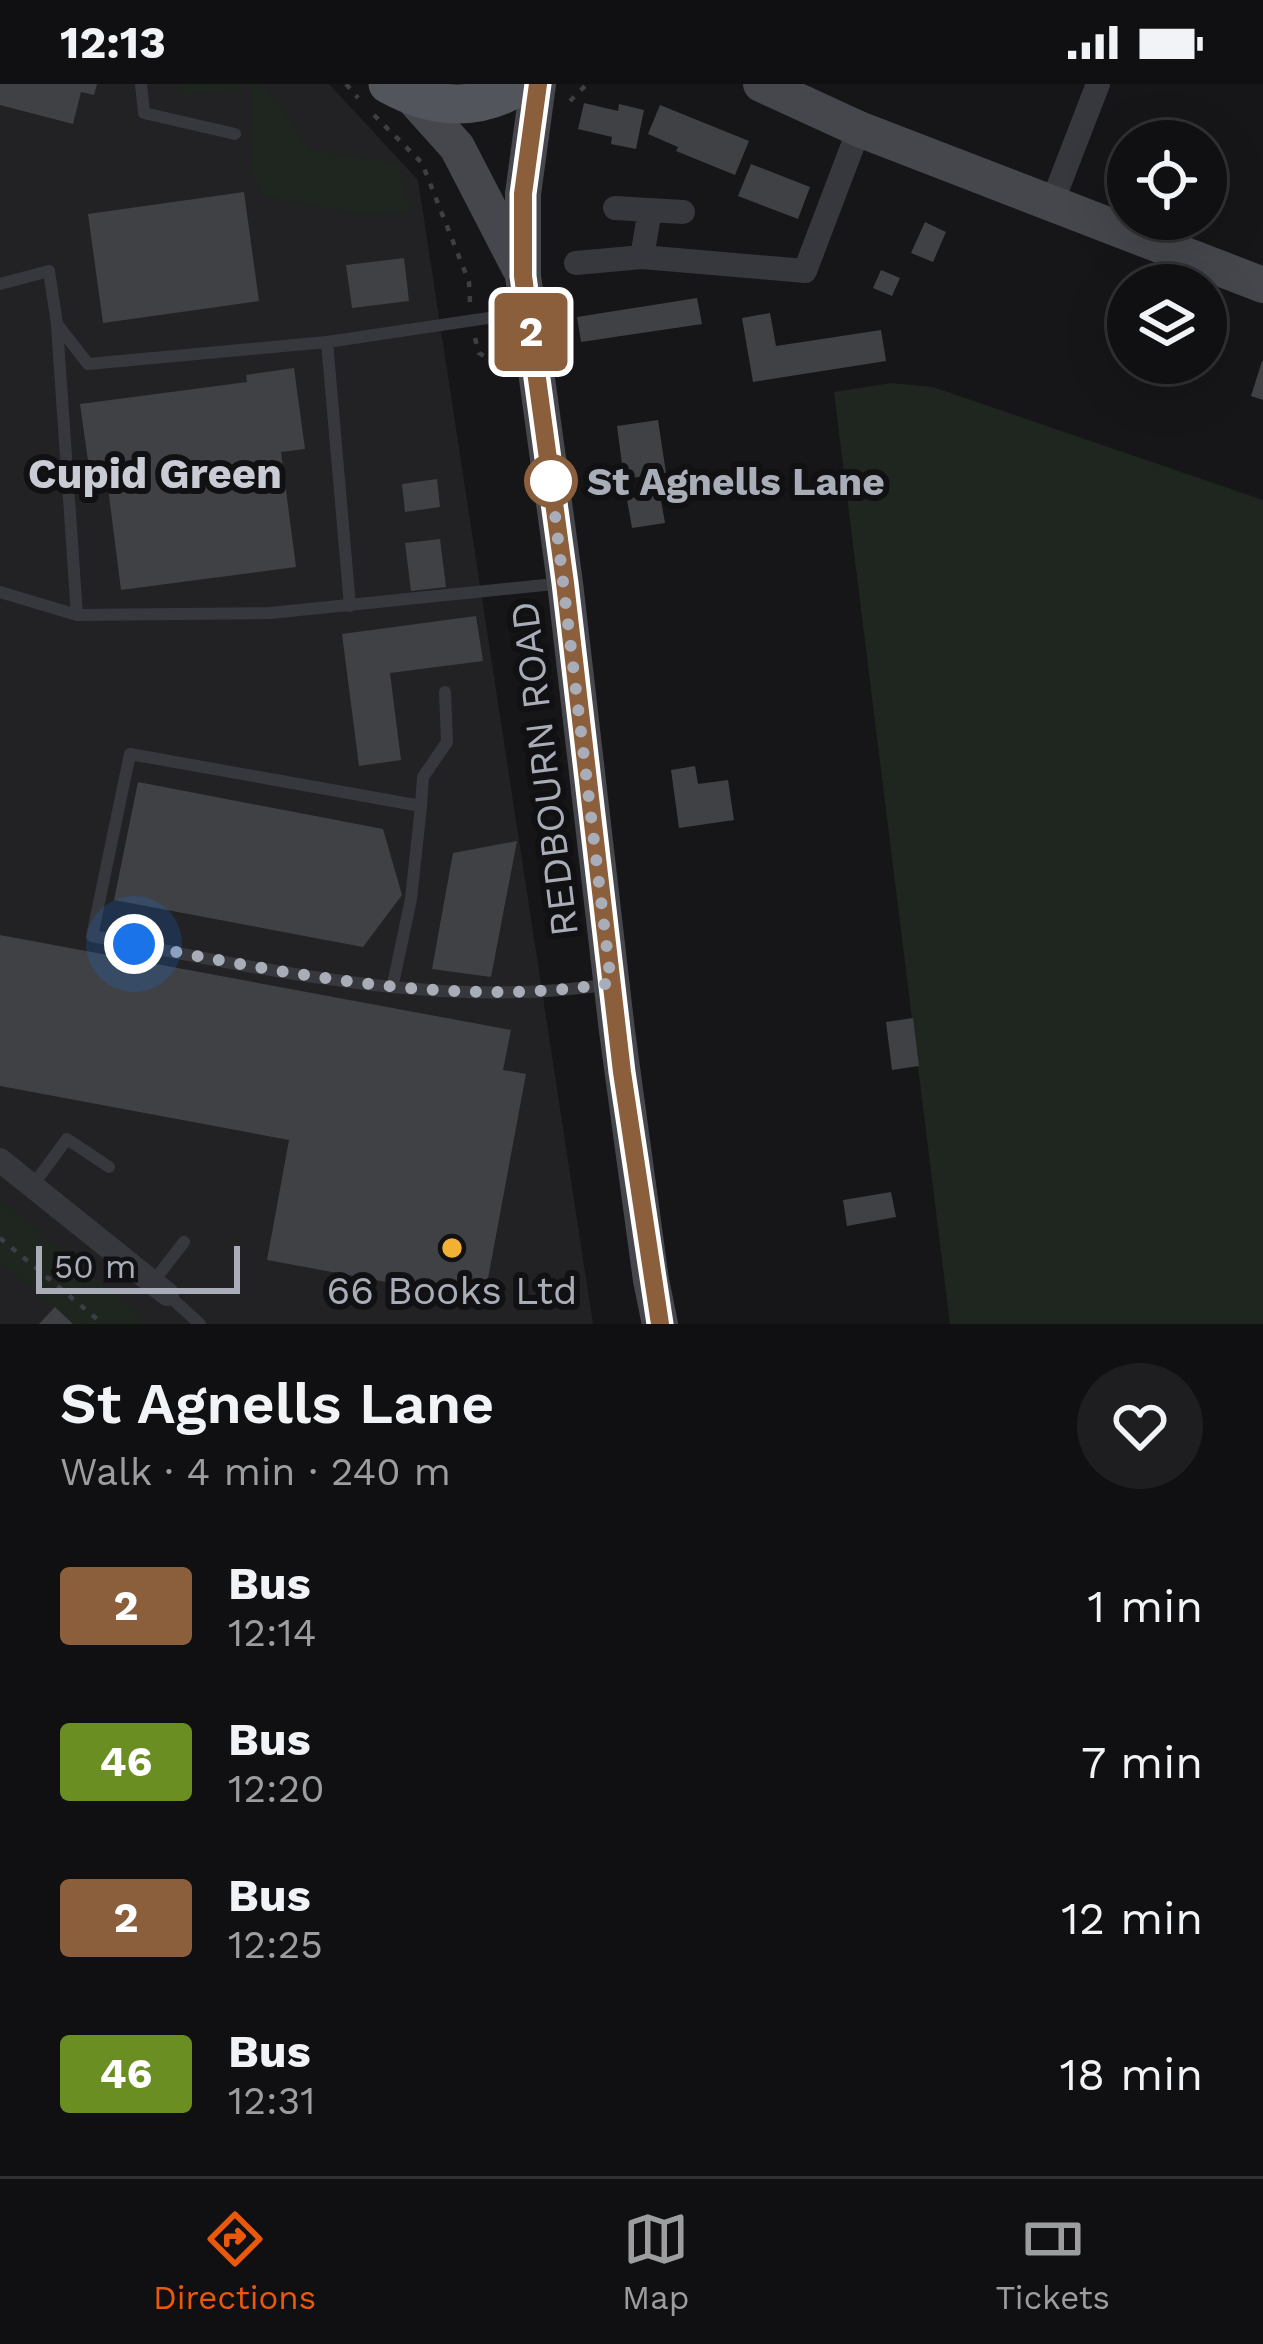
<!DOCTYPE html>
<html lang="en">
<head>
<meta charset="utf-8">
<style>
  body { margin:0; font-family:"Work Sans",sans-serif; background:#1e1e20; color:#f1f3f6; height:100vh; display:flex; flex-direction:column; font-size:45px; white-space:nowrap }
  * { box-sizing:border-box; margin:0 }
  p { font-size:39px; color:#9c9d9f }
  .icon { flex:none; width:66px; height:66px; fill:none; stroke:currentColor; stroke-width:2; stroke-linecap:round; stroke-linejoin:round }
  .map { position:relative; height:1240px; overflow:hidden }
  .side { display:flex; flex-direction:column; background:#101012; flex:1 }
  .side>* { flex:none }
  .badge { padding:0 24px; border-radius:9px; font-size:42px; line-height:78px }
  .buttons { position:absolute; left:1107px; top:36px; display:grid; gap:24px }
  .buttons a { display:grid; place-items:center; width:120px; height:120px; border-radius:50%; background:#101012; box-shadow:0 12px 48px #0002,0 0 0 3px #303032; font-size:60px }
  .scale { position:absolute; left:36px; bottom:30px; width:204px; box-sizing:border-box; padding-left:12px; border:6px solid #a8adb8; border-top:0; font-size:33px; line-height:42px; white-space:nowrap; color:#a8adb8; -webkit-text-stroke:9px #111113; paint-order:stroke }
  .you { position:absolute; width:60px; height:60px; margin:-30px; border:9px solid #fff; border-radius:50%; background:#1a73e8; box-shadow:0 0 0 18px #1a73e833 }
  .map>.badge { position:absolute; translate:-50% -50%; box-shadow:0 0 0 6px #fff }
  .round { display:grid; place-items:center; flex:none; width:126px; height:126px; border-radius:63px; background:#1e1e20 }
  .summary { display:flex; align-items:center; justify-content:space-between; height:204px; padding:0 60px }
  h1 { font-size:57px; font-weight:600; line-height:90px }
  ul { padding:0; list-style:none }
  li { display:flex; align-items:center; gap:36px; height:156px; padding:0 60px }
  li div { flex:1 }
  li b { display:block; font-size:45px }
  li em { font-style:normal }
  li .badge { min-width:132px; font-weight:700; text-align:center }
  .status { display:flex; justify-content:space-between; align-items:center; height:84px; padding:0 60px; background:#101012; direction:ltr }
  .status svg { height:33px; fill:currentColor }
  .tab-bar { display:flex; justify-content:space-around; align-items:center; height:168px; border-top:3px solid #303032; background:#101012; font-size:33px; color:#9c9d9f }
  .tab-bar a { display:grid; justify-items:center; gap:6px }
  .tab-bar .active { color:#ea580c }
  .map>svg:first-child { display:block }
</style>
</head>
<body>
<div class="status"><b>12:13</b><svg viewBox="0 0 49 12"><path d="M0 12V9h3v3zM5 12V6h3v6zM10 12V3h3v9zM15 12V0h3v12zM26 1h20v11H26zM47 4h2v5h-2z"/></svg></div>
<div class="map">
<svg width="1263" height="1240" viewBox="0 0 1263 1240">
  <rect width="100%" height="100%" fill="#161618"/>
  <path fill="#222225" d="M0,0H329L418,96L593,1240H0Z"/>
  <path fill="#1e261f" d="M180,0H263L310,66L398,79L411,127L353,130L261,111L251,87L252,3L182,12Z
    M891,299L933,303L1263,416V1240H950L834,308Z
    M0,1115L150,1240H73L0,1179Z"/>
  <path fill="#404145" d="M0,0H97L94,11L81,8L73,40L0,21Z
    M584,19L618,27L619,20L644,26L636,65L611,60L612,53L578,45Z
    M660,21L749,57L735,91L676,67L678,63L648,50Z
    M751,80L810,103L798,135L738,112Z
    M244,108L259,217L103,239L88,130Z
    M925,138L946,148L933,178L911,169Z
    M404,174L409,217L352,224L346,181Z
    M881,186L900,194L892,212L873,204Z
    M697,214L702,240L581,258L577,233Z
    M770,229L776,262L881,246L886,277L753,298L742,234Z
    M1262,277L1263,278V316L1251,312Z
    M294,284L305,365L281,368L296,483L121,506L107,396L91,398L80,320L247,298L246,291Z
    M658,336L666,389L624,395L617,342Z
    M709,393L710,404L677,409L675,398Z
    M437,395L440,423L405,428L402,400Z
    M659,405L665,439L632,444L626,410Z
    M440,455L446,503L411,507L405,459Z
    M476,532L483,577L390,589L401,676L359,682L342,550Z
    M695,682L698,700L728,696L734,736L679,744L671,686Z
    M138,698L383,745L402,811L363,863L114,816Z
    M517,757L491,893L432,885L453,769Z
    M0,851L511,946L503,986L526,990L484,1216L267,1176L289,1056L0,1002Z
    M913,934L919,982L892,986L886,938Z
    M891,1108L896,1133L847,1142L843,1116Z
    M55,1223L73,1240H39Z"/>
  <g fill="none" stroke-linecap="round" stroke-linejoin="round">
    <path stroke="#3d3f44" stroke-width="4.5" stroke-dasharray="6 9" stroke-linecap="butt" d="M346,0L358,14
      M570,17L587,0
      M374,31L422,79L469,198L470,219
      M475,254L479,269L502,283
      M0,1154L103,1240"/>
    <path stroke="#37383d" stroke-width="12" d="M141,0L144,29L235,50
      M0,200L49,187L57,240L88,280L327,258L522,229
      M57,242L77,531
      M327,258L350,522
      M0,508L77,531L270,529L564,499
      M421,722L423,693L447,658L445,608
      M393,900L411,815L421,722L130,670L92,852C256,884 444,927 610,900
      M33,1101L67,1055L109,1083
      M153,1198L184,1158
      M167,1210L200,1240"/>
    <path stroke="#37383d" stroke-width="24" d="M1052,119L1098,0
      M615,124L683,128
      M642,173L650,126
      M576,179L642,173L805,187L859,45
      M0,1076L167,1210"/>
    <path stroke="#45474d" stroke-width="36" d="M538,0L523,110V192L565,499L617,947L651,1196L660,1240
      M761,0L859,45L1263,201
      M413,14L457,63L519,183"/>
    <path stroke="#53555c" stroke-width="39" d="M388,0C433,25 478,28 523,0"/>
  </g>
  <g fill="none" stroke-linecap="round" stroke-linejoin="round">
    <defs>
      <path id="line" d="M538,0L523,110V192L565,499L622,988L660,1240"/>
    </defs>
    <use href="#line" stroke="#fff" stroke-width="27"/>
    <use href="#line" stroke="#8b5e3c" stroke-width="18"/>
    <path stroke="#a8adb8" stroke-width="12" stroke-dasharray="0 21.6" d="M134,860C287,889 455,925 611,899L551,397"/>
  </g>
  <circle fill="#fff" stroke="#8b5e3c" stroke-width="6" cx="551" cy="397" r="24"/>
  <circle fill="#f2b134" stroke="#111113" stroke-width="4.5" cx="452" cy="1164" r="12"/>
  <g text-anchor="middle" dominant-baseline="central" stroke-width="12" stroke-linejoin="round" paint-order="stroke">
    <g font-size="39" font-weight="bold" fill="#a8adb8" stroke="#111113" text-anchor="start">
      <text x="587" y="397">St Agnells Lane</text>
    </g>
    <g font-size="39" fill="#a8adb8" stroke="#111113">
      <text transform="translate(544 685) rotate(-97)">REDBOURN ROAD</text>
    </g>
    <g font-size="39" fill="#a8adb8" stroke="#111113">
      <text x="452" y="1206">66 Books Ltd</text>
    </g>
    <g font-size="42" font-weight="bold" fill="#c9ccd4" stroke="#111113">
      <text x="155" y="389">Cupid Green</text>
    </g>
  </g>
</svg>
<div class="buttons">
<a><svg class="icon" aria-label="locate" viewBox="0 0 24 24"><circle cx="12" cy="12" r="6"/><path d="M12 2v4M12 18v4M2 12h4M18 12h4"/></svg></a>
<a><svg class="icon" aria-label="layers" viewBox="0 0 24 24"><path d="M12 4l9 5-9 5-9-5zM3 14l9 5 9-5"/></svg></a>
</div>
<div class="scale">50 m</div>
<div class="you" style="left:134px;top:860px"></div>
<b class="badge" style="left:531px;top:248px;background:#8b5e3c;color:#fff">2</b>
</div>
<section class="side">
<div class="summary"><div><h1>St Agnells Lane</h1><p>Walk · 4 min · 240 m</p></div><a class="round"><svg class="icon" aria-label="heart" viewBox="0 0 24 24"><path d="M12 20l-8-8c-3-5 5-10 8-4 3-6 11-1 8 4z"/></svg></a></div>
<ul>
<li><span class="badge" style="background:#8b5e3c;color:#fff">2</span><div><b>Bus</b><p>12:14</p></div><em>1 min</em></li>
<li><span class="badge" style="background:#6b8e23;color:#fff">46</span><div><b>Bus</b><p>12:20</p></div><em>7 min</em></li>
<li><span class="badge" style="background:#8b5e3c;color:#fff">2</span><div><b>Bus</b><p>12:25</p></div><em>12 min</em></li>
<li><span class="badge" style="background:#6b8e23;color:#fff">46</span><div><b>Bus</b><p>12:31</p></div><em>18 min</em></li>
</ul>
</section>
<nav class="tab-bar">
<a class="active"><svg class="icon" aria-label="directions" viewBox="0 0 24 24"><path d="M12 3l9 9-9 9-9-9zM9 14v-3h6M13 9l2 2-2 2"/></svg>Directions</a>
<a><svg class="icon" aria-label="map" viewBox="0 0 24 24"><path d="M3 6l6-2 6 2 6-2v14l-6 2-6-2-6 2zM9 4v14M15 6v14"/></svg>Map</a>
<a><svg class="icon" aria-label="tickets" viewBox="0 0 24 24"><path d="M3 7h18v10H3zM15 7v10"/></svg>Tickets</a>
</nav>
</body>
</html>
